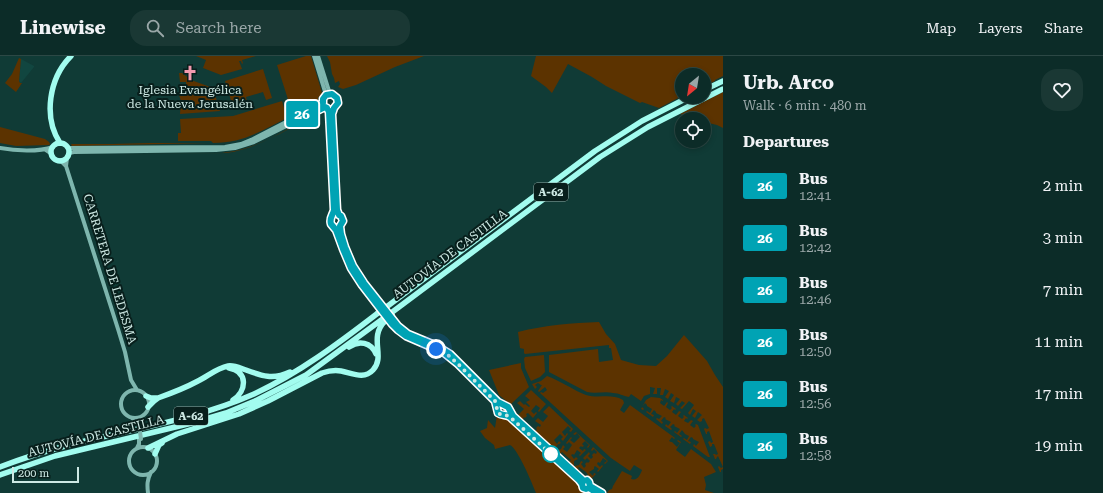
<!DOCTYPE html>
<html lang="en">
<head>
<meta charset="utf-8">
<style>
  body { margin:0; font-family:"Roboto Serif",serif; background:#1a3834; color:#f1f3f6; height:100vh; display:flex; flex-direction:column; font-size:15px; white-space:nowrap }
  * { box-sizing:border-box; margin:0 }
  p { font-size:13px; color:#9aa7a8 }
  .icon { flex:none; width:22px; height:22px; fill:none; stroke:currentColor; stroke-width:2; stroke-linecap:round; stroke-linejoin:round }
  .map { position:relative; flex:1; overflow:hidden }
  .side { display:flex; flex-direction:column; background:#0c2c28; width:380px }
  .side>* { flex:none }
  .badge { padding:0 8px; border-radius:3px; font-size:14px; line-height:26px }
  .needle { width:26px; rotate:210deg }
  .tools { position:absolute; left:675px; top:12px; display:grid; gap:8px }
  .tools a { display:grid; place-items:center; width:36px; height:36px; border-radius:50%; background:#0c2c28; box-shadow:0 2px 6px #0003,0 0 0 1px #2c4845; font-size:20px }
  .scale { position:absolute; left:12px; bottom:10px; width:67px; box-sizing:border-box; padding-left:4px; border:2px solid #cee9e4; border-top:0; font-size:11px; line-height:14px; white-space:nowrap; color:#cee9e4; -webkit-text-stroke:3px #081f1c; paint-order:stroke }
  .you { position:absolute; width:20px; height:20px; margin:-10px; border:3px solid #fff; border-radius:50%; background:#1a73e8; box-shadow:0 0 0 6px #1a73e833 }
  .map>.badge { position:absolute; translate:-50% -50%; box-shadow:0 0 0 2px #fff }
  h2 { padding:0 20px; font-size:15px; line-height:36px }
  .round { display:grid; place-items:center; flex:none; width:42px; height:42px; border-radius:16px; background:#1a3834 }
  .headline { display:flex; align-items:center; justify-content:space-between; height:68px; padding:0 20px }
  h1 { font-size:19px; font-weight:700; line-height:30px }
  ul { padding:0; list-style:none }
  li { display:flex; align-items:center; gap:12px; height:52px; padding:0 20px }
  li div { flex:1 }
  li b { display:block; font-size:15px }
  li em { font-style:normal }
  li .badge { min-width:44px; font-weight:700; text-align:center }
  header { display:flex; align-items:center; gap:24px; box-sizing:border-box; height:56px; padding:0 20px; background:#0c2c28; border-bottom:1px solid #2c4845 }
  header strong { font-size:19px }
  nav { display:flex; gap:22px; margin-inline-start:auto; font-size:14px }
  .search { width:280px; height:36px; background:#1a3834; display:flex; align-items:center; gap:10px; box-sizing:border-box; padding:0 14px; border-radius:16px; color:#9aa7a8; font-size:15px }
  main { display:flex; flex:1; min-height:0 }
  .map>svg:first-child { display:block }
</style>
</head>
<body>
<header>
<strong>Linewise</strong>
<div class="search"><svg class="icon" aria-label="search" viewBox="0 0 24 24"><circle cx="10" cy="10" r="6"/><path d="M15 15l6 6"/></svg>Search here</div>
<nav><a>Map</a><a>Layers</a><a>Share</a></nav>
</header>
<main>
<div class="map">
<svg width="723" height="437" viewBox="0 0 723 437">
  <rect width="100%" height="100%" fill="#103b36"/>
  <path fill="#114640" d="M21,3L34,10V11L21,27L19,25Z"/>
  <path fill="#5c3300" d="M196,0H256L242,4L243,7L242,8L241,5H239L242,13L221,19L203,12L206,4Z
    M306,0H311L322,37L318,42V46L293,59L277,9Z
    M327,0H424L395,11L356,29L343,33L338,31L340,28L339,25L335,27L334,22L332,18L330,6Z
    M536,0H723V20L715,24V25L705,30L704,29V19H682V40L659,52L642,46L640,47L606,30L592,21L568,8L552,37L546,31L531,20Z
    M19,2L21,3L19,25L20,27H22L16,36L5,27L12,18Z
    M263,13L272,42L266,44L263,36L246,41L248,50L234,54L225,25Z
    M179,17H182L191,24L213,32L220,55L180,58L181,45L179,39V33L186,31V26H180Z
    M723,36V72L717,69L704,66V63H692L690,61L680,58Z
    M282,45L287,62C261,75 243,87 213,87L211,85H178V77H181L180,63L233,60Z
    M322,55H323C312,61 301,66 290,72C269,83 250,94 226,97L75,99L222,97C257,94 291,71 322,55Z
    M0,71L45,83L49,86L50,88L49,89L16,90L0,87Z
    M149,87H209L72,90L71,88H112Z
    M599,266L606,278L615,288L621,304L639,309L656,310L667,300L684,279L707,305L715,319L723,331V413L721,414V416H720L718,411L719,410L721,412L723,411L718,400L717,401L716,403H715L713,398H715L716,399L718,398L714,388H712V390L710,391L708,386L710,385L711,387L713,386L709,375L707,376V378H706L704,373L705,372L707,373L709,372L704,362L702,363V365L700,366L697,364L702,359L698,356L695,362L692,360L696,355L693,353L690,359L688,357L694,349L689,345L682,353L680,352L685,347L682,345L678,350L676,348L680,343L676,341L674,347L670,345L674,339L671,337L668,343L665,341L669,335L665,333L663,339H660L661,332H657V338H653L655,332L650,331V338L644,340L641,345L631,338L629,341C623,340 619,337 613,337C605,335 596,338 587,336L549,316V299L598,293L599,306L613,304L611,292H609V289L525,298L524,297V293L520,292L518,276C545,269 572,267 599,266Z
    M544,299L545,316L540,321L531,325L525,312L524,303L525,301Z
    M521,307V312L529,331L511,348H510L499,339L489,314Z
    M547,320C561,325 573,334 586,339C599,343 611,337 623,344L624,347L620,354L624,357L630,349L675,382L674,383L672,381L669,385L671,386H672L677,391L680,387L677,385L678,384L681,386L676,394L685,401L691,393L711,408L716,416L704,421L706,429L705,434L714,437H607L609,434L612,433L613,430L622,415L632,420L631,423C638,425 640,419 642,414L634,409L630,415L611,402L540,337L541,336L543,337L547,334L545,331L539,336L538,335L542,329H541L538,327L535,329L537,331L535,333L532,328L541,325Z
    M531,334L546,348L539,356L538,355L540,352L536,349L531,355L534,358L536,356L537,357L533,362L528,357L526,358L527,360L525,362L524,361L522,365L514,357L512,352L518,359L524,353L517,347L520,345L524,349L525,348L529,351L530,350L526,346L530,344L525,340Z
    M651,341L660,342L663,344V345L661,344L660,347L664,350L667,346L668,347L666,351L670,354L672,352L671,351L672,350L676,353L675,354L674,353L672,356L676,359L679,355L681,356L678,360L682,363L684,361L683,360L684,359L688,362L687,363L686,362L684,365L688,367L691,364L693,365L690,369L694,372L696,370L695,369L696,368L698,369L710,401H708L693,390L694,388L696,390L699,386L693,383V382L691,381L688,385L691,386L690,388L683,383L684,382L687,384L689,380L685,378L682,374L679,378L682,380L681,381L674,376L675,375L677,377L680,373L674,370L675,369L673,368L670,371L672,373L671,374L665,370L666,368L668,370L671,366L665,363L666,362L664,361L661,365L663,366L662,368L656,363L657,362L659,363L662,360L656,357V356L654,354L651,358L654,359L653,361L646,356L647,355L650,357L652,353L647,350V349L645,347L642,351L644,353L643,354L641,353L646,344Z
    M549,350L573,373L571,376L569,375L571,373L568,370L562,376L565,380L567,377L568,378L563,385L561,383L563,381L560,378L554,384L557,388L559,385L561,387L557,389L556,393L554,395L535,376L537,373L536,372L538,370L540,371L541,369L535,365L538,362L543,366L548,360L543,356Z
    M497,359L501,361L509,362L516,369L515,370L569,420L571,419L572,420L571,421L572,422H573L579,427L581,434C585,436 589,434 593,437H536C532,427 518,393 510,389L495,393L494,389L485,382L480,375L487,372L488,364L495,372Z
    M576,376L590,389L588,392L587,391L589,389L585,385L582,388L584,390L582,391L581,390L579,392L583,395L584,393L586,394L580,400L579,399L581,397L577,394L574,399L573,398L571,399L574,403L576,401L578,403L574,405V409L572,411L565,404L566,403L569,406L571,404L562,396L560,398L564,401L562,402L556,396L558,394L561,393L563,389L565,391L563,393L567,396L572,389L569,386L567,388L566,387L571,381L572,382L570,384L574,387L580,381L577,377L575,379L573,378Z
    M593,391L608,405L605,408L604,407L607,405L603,402L600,407L598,406L597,408L600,411L602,409L603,410L598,416L597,415L599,413L595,410L594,411V413L589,416L593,420L594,417L596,418L591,423L584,422L581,420L582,419L586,420L588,419L586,416L579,411L578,412L580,416L579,417L573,412L575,410L579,409L581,405L583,406L581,408L584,412L586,410L585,408L587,406L588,407L590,405L587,402L585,404L583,402L589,396L590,398L588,400L591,403L593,401L592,399L594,397L596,398L597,396L594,393L592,395L591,394Z"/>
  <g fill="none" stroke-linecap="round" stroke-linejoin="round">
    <path stroke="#7eb6ae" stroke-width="4" d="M314,0L326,39
      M318,0L330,38
      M327,52L329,58L334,154V157L330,165L331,168L336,174L339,181
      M334,52L329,53L324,49L323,43C327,37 338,36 338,45C338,49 333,54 332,58L337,153L339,159L343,163V165L340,170V174L345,191L350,203L364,227L389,259L398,270L408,278L437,290L450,298L498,345L508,351L513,360L584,425L585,424L589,425L590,430L602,437
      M0,92C15,95 39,96 53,91
      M68,92L225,91L241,88L253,83L323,47
      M46,94L52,98
      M69,97L74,96L216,94L235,92L254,86L325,51
      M67,102L66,110L118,273L125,296L131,324L137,334
      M60,104L66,110
      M121 348a14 14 0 1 1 28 0a14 14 0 1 1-28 0Z
      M492,342C498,348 495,351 498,357L502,359H507
      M132,362L135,364L137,369
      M129 405a14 14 0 1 1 28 0a14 14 0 1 1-28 0Z
      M137,392L139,388V383
      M578,423L582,427L583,432L586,433L589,432L593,434
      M148,437C147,429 147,424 151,416"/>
    <path stroke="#a2fcef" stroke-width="5.5" d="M704,34L723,25
      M60,87C43,61 49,22 71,0
      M51 96a9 9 0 1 1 18 0a9 9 0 1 1-18 0Z
      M385,252L595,95L642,65L689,41
      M391,257L600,101L648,71L723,33
      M349,291C359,284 371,286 376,298
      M229,312C248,315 247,335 233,344
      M146,340L151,342H158
      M148,351L154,345L158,342C172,337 185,332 198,325C208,320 217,312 228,310C234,309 240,312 246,314C262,320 273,324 290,316
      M148,392L177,378L239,358L268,345L322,317C328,315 335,314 341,315C352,317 364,324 373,314C386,300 368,282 385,265
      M155,398L159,389L162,387
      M0,411C23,402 46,395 69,389C131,373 195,364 254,338C299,317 339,287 378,257
      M0,419L55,400L192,367L226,357L255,345L306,319L384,262"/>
    <path stroke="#7eb6ae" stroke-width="4" d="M139,369L141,383"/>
    <path stroke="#a2fcef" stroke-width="5.5" d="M378,257L385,252
      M385,265L392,259"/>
  </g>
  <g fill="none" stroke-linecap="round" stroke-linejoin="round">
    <defs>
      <path id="line" d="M597,437L589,432L586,433L583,432L582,428L579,424L510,361C506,358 502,360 498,357L495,345L458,308L443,296L406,280L398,274L392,268L362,229L351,212L343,193L336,174L331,168C329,162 333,159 334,154L329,56L327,52L325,51L294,66L291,64L323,47V43L326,39L332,38L337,42L338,47L334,52L332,58L337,154L339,159L341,160L343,165L340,170L341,178L345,191L353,210L364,227L398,270L408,278L437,290L450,298L498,346L508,351L513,360L584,425L587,424L589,426L590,430L602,437"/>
    </defs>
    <use href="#line" stroke="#fff" stroke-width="9"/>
    <use href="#line" stroke="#00a3b4" stroke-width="6"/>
    <path stroke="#cee9e4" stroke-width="4" stroke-dasharray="0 7.2" d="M436,293L448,299L458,308L495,345L498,357C502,360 506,358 510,361L551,398"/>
  </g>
  <defs>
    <symbol id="church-bare" viewBox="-9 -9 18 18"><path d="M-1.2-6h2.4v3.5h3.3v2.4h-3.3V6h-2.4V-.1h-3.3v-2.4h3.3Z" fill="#f29aaf" stroke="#081f1c" stroke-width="2.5" paint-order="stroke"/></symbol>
  </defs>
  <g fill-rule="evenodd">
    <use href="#church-bare" x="179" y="6" width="22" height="22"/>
  </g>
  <circle fill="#fff" stroke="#00a3b4" stroke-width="2" cx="551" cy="398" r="8"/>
  <g text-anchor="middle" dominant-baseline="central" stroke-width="4" stroke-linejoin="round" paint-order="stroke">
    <g fill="#081f1c" stroke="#93aca8" stroke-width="1">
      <rect x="534" y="127" width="34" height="18" rx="3"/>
      <rect x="174" y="351" width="34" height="18" rx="3"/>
    </g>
    <g font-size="11" font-weight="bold" fill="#cee9e4">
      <text x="551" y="136">A-62</text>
      <text x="191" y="360">A-62</text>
    </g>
    <g font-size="12" fill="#cee9e4" stroke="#081f1c">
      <text x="190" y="34">Iglesia Evangélica<tspan x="190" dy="14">de la Nueva Jerusalén</tspan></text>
    </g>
    <g font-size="12" fill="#cee9e4" stroke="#081f1c">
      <text transform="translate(450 198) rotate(-37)">AUTOVÍA DE CASTILLA</text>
      <text transform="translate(110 213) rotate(73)">CARRETERA DE LEDESMA</text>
      <text transform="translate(96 380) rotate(-14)">AUTOVÍA DE CASTILLA</text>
    </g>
  </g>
</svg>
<div class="tools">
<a><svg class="needle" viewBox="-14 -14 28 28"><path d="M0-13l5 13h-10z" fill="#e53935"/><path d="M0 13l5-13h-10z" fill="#9aa7a8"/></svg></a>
<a><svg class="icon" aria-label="locate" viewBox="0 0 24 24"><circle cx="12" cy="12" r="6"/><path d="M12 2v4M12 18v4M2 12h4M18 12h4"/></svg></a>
</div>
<div class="scale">200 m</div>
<div class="you" style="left:436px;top:293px"></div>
<b class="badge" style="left:302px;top:58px;background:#00a3b4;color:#fff">26</b>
</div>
<section class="side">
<div class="headline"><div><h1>Urb. Arco</h1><p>Walk · 6 min · 480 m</p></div><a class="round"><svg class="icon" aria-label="heart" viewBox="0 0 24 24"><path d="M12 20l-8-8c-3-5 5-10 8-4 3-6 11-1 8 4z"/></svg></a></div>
<h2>Departures</h2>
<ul>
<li><span class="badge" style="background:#00a3b4;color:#fff">26</span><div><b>Bus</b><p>12:41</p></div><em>2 min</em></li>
<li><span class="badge" style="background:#00a3b4;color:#fff">26</span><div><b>Bus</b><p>12:42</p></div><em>3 min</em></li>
<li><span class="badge" style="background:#00a3b4;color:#fff">26</span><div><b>Bus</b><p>12:46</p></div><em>7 min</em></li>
<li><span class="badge" style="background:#00a3b4;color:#fff">26</span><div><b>Bus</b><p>12:50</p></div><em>11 min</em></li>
<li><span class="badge" style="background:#00a3b4;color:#fff">26</span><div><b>Bus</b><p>12:56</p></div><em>17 min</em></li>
<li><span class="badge" style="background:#00a3b4;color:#fff">26</span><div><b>Bus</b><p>12:58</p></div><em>19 min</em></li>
</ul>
</section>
</main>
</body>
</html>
